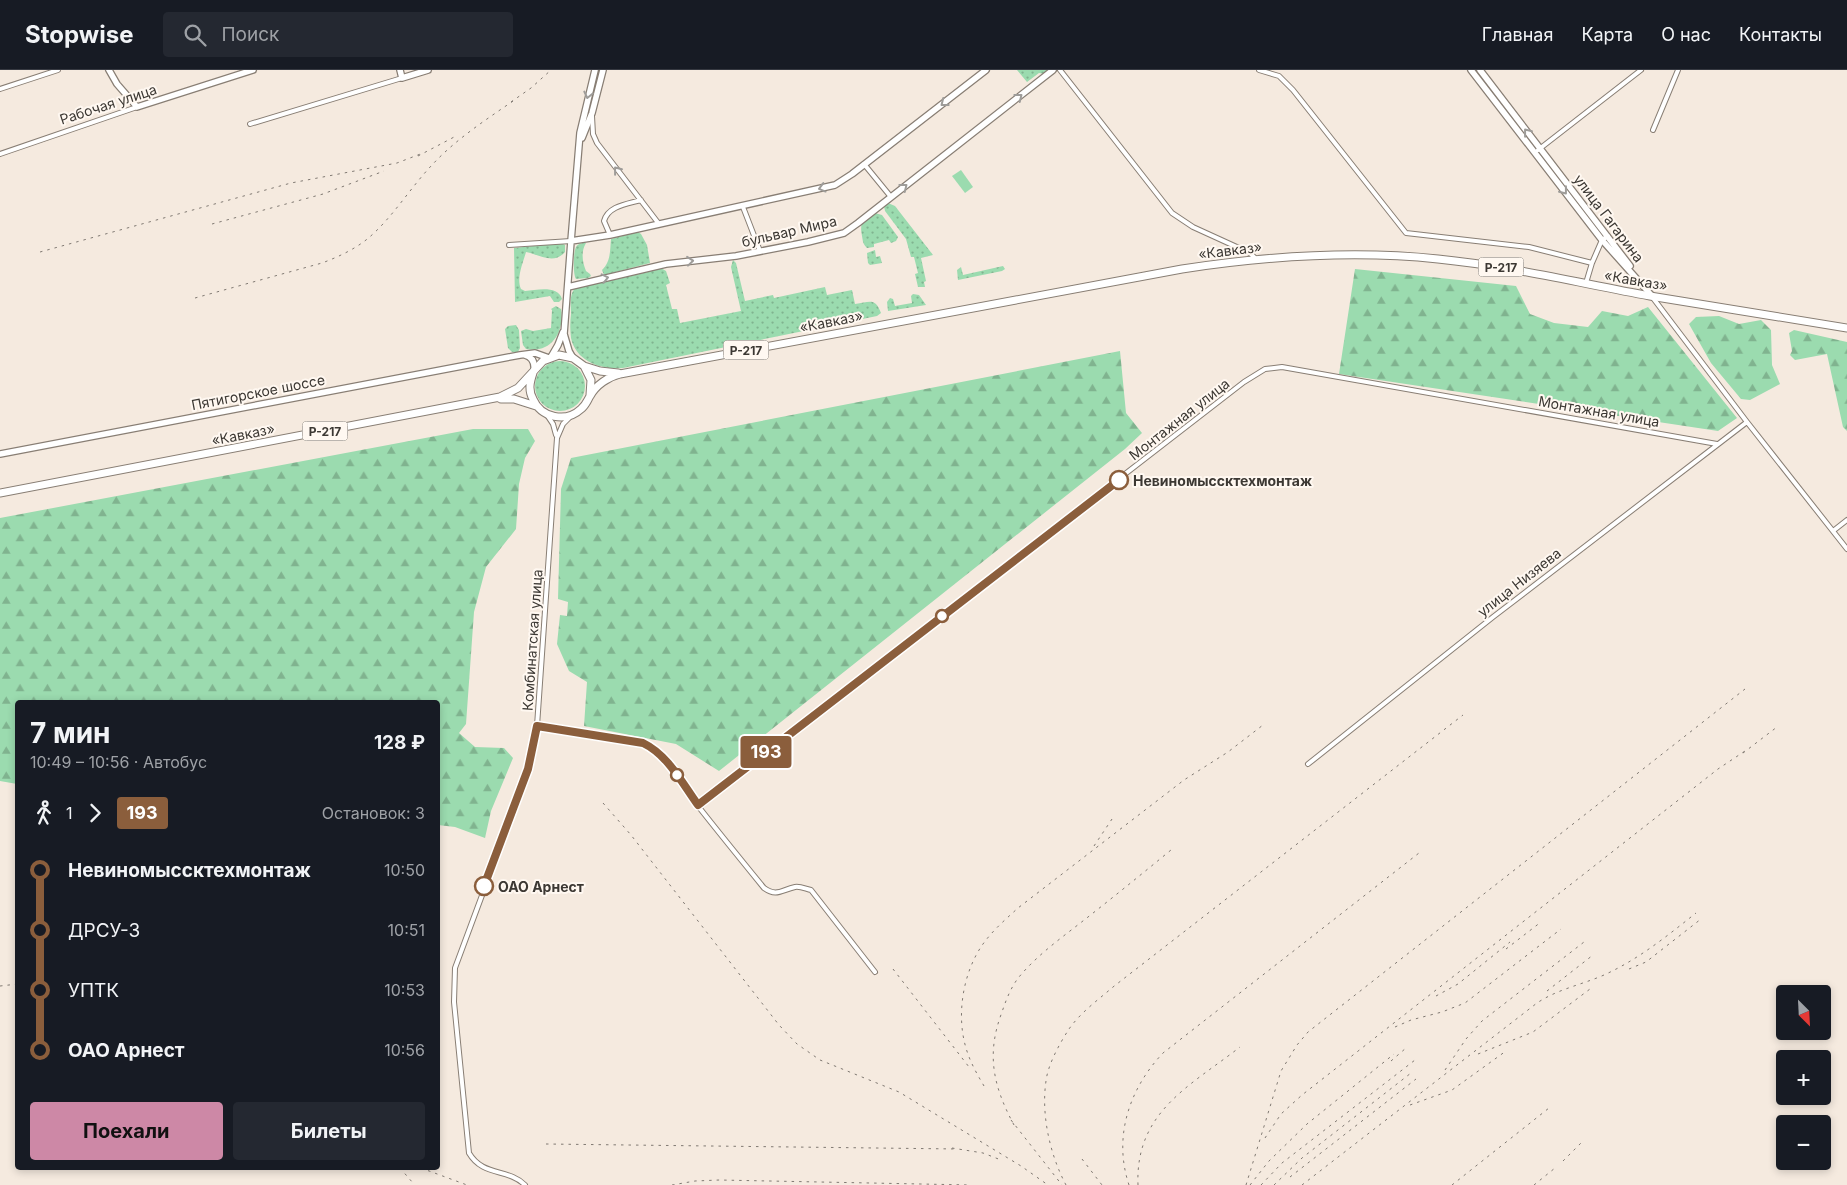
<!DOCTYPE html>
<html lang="ru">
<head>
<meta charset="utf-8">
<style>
  body { margin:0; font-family:Inter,sans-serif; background:#242831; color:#f1f3f6; height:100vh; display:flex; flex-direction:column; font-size:19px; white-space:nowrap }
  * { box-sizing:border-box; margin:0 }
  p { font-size:16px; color:#9ea1a6 }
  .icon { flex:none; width:28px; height:28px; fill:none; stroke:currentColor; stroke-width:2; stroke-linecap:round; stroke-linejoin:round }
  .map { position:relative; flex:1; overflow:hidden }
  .side { position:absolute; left:15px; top:630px; width:425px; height:470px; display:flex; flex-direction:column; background:#171b24; border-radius:5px; box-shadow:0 2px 8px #0003 }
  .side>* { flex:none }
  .badge { padding:0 10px; border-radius:4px; font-size:18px; line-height:32px }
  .needle { width:32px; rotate:156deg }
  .controls { position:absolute; left:1776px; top:915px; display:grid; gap:10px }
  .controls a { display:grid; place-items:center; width:55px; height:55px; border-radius:5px; background:#171b24; box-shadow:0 2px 8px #0003; font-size:25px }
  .map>.badge { position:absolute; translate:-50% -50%; box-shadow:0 0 0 2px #fff }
  .legs { display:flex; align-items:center; gap:8px; height:55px; padding:0 15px; font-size:16px }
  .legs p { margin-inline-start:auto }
  .overview { display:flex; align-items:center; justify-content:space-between; height:85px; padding:0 15px }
  h1 { font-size:28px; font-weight:700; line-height:38px }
  .primary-button { display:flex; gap:10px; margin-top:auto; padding:10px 15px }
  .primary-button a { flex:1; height:58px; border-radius:5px; background:#cd88a6; color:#111; font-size:20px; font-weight:700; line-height:58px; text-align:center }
  .primary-button a+a { background:#242831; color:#f1f3f6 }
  ul { padding:0 15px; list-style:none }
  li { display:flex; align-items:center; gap:18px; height:60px; font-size:19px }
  li i { display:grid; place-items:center; width:8px; height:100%; margin:0 6px; background:currentColor }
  li i::after { content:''; width:12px; height:12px; margin:-6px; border:4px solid; border-radius:50%; background:#171b24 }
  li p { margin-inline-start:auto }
  li:first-child i { background:linear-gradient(#0000 50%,currentColor 0) }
  li:last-child i { background:linear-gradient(currentColor 50%,#0000 0) }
  header { display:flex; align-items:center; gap:30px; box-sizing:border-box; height:70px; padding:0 25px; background:#171b24; border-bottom:1px solid #363941 }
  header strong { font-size:24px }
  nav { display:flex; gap:28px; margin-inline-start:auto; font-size:18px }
  .search { width:350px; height:45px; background:#242831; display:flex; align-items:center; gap:12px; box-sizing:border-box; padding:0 18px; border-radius:5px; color:#9ea1a6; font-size:19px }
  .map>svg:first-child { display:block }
</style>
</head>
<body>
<header>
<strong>Stopwise</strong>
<div class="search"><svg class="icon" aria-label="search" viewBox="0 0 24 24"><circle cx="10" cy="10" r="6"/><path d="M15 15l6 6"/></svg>Поиск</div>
<nav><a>Главная</a><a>Карта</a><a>О нас</a><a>Контакты</a></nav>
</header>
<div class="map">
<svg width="1847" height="1115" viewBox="0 0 1847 1115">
  <defs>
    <pattern id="grass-dots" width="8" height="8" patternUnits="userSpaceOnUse" patternTransform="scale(1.25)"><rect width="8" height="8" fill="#9bdbaf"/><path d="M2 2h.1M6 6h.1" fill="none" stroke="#80b38f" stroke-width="1.8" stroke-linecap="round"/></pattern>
    <pattern id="forest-firs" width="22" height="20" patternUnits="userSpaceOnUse" patternTransform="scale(1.25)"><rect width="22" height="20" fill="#9bdbaf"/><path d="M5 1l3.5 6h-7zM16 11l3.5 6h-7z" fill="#80b38f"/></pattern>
  </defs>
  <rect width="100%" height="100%" fill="#f5eadf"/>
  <path fill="url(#grass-dots)" d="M1017,0H1048L1044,4L1039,3L1027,12Z
    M888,133L895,136L933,185L921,188L926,211L924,212L925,217H918L915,204L918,203L914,187H911L906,169L885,141L884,136Z
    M875,143L882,145L898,167L896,171L891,173L889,170L874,174V177L867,178C863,174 863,172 862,166C859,151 864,151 875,143Z
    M638,162L641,164L647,175L650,193L604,205L602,200C611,192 610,179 611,169Z
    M561,173L565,175V182C554,195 540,185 526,182C523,193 516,208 521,219L525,221C537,220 558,215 562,229L559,232H554L550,226L515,232L514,178Z
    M586,173C581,181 582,191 586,201L590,204L591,206L588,208L576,209C573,205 573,183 576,177C578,173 583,173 586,173Z
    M875,180L876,187L880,186L882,193L870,195L868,193L867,183Z
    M733,190L736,193L745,231L773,225L774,228L825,217L827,225L852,220L855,234C870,232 875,227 881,243L877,246L623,298C602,300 576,292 571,268C570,260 570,252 571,244C571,236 569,225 575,218C602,212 636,206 661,198L666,201L670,213L666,215L672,239H677L680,253L741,241L731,197Z
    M1003,196L1005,199L1002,201L958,210L957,200L961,197L963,205Z
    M913,224L919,225L926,235L888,241L887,232L890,228L893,229L895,236L912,233L911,226Z
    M556,236L561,239C565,262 551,284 526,279L523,275L521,261L526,259L533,261L551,258L552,240L551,239Z
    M516,255L519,260L520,278L518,282H512L508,278L505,259L508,256Z
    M535 316a25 25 0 1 1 50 0a25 25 0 1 1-50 0Z"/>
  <path fill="url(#forest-firs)" d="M1355,199L1516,216L1530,244L1554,253L1588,257L1602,241L1628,246L1648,237L1737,348L1718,361L1339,304Z
    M1719,246L1739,254L1761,250L1771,260L1772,295L1780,314L1750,330L1741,329L1711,293L1689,254L1696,247Z
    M1794,260L1847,272V361L1843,357L1827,284L1795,290L1790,285L1792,281L1789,263Z
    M1120,281L1126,343L1142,363L1125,379L719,701L676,674L584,656L587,612L569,601L557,574L560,545L567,546L568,532L558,529L561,419L571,388Z
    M473,359H528L535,371L525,388L519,414L516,459L486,497L474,542L466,654L459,663L475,677L504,678L513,688L491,741L485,768L455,757L438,755V632H18L17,714L0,711V448Z"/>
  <path fill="#9bdbaf" d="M961,100L973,117L965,123L952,106Z"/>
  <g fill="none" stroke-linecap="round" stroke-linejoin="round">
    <defs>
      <path id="street" d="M1060,0L1172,143L1193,157L1250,183L1256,189
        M1259,0L1279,6L1293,20L1406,163L1529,177L1592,193L1602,170L1608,166
        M0,19L58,0
        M592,46L593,64L597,73L659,154
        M250,54L402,8
        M1653,60L1678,0
        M1538,80L1641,0
        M0,84L137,37
        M864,94L891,127
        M743,137L760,181
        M610,165L604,151C608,136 627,134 641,130
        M509,175L571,171
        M1586,213L1592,193
        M1653,228L1747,352L1847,479
        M547,345L553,354L556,365
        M1833,461L1847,450
        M537,656L643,673C669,685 681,714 698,736C720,764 742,791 764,818C777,827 781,820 795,817C800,816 806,819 811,820L875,902
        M1308,694L1493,547L1747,352
        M697,735L1244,312L1265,299L1282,297L1717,374
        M525,1115C508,1098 483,1107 469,1083L454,932L455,898L529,699L537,656L557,368L563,354L570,347"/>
      <path id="secondary" d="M109,0L117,14L137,37L253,0
        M400,0L402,8L428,0
        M1471,0L1602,170L1652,226
        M1480,0L1630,196
        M582,68L592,43L603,0
        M571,171L610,165L835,115L852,104L986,0
        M568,217L666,194L736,186L808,172L844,163L858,153L1053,0
        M525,285C532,287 535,292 534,300
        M551,287L558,275L563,262
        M573,288L569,281L564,264L571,171L580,63L595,0
        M0,384L520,285L535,283L549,288"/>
      <path id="highway" d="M584,296L600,301L618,303
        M533,303C530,312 528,320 533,329C541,348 566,353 581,339C586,335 587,331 590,326C596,315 608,307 620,304L1182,199C1267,186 1353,180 1438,189C1509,196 1579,213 1650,226C1715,237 1781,247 1847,258
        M501,329H514L536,336
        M0,423L500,327L518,318L543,291L559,285L573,288L584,296L591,310L590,325"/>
    </defs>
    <use href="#street" stroke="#887e74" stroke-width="6"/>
    <use href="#secondary" stroke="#887e74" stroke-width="8"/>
    <use href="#highway" stroke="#887e74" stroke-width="9"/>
    <use href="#street" stroke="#fff" stroke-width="4"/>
    <use href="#secondary" stroke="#fff" stroke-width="5.5"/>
    <use href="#highway" stroke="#fff" stroke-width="7"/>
    <path stroke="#807972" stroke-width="1" stroke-dasharray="2.5 5" stroke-linecap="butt" d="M511,32L531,18L551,0
      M418,86L456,66
      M212,154L323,124L384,101
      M40,182L291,113L397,93L423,83
      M195,228L322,193C338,187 353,180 366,170C391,150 410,118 432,95C456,69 487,49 516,29
      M1743,683L1777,657
      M603,733L631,765L779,955L797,974L820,990L899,1022L1021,1096L1048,1115
      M1094,776L1112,749
      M1506,879L1541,852
      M893,899L969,997
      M1629,899L1646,892L1701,849
      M0,916L18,914
      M1547,921L1593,885
      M1436,926L1458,914L1510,872
      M1395,957L1411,950L1442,942L1465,933L1561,859
      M1478,984L1533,962L1590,919
      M1391,991L1406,978
      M1445,1000L1466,969L1482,951L1584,872
      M984,1016C977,1004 970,992 966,978C956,945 963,902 983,874C993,860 1006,849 1018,838L1184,710L1228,682L1263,655
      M1410,1035L1452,1020L1506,981
      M1011,1050L1062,1115
      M1014,1055C993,1016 986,984 1002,942C1006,930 1011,917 1019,907C1038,884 1064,866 1088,847C1116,825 1143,803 1171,780
      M1265,1068L1281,1044L1302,1025L1718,699L1748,679
      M546,1074L958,1079
      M952,1078L983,1083L1001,1090
      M1082,1089L1102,1115
      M1563,1091L1582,1072
      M400,1098L413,1113
      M421,1098L467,1115
      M1290,1107L1416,1009
      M672,1115L695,1111L719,1110L971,1115
      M1066,1115C1050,1085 1041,1045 1046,1011C1048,994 1060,973 1069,959C1081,942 1098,930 1113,917L1463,645
      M1129,1115C1113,1067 1129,1019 1163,983L1419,783
      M1138,1115C1135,1042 1190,1016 1240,977
      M1246,1115L1281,1001L1297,975L1308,962L1745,619
      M1250,1115L1269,1091L1307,1054L1394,984
      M1261,1115L1282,1093L1415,990
      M1274,1115L1302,1088L1411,1003
      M1302,1115L1537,933C1558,919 1581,915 1604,905C1639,889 1667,866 1696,843
      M1452,1115L1549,1038
      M1534,1115L1555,1098"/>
  </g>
  <defs><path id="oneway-chevron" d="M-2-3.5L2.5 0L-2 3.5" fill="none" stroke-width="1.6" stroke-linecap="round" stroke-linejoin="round" transform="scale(1.25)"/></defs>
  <g stroke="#9e9c99">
    <use href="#oneway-chevron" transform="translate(588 25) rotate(103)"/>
    <use href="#oneway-chevron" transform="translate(1019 27) rotate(-38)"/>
    <use href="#oneway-chevron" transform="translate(944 33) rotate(142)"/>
    <use href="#oneway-chevron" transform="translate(1527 62) rotate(-128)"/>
    <use href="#oneway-chevron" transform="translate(617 100) rotate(-128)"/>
    <use href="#oneway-chevron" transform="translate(904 117) rotate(-38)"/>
    <use href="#oneway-chevron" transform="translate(822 118) rotate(165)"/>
    <use href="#oneway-chevron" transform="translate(1564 121) rotate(52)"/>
    <use href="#oneway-chevron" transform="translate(690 191) rotate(-6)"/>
    <use href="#oneway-chevron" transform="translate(605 208) rotate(-13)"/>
  </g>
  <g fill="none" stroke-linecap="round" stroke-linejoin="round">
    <defs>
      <path id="line-1" d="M484,816L528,699L537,656L643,673C668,685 682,713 698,735L1119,410"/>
    </defs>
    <use href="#line-1" stroke="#fff" stroke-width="11"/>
    <use href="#line-1" stroke="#8b5e3c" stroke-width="8"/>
  </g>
  <g fill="#fff" stroke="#8b5e3c" stroke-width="2.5">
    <circle cx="1119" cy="410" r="9"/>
    <circle cx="942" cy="546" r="6"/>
    <circle cx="677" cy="705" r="6"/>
    <circle cx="484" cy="816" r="9"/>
  </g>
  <g text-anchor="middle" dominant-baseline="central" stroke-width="4" stroke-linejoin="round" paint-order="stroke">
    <g fill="#fff8f1" stroke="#76726c" stroke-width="1">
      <rect x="1478.5" y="187.5" width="45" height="19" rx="4"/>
      <rect x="723.5" y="270.5" width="45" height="19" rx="4"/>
      <rect x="302.5" y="351.5" width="45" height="19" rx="4"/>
    </g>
    <g font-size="12" font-weight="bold" fill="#3c3833">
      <text x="1501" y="197">Р-217</text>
      <text x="746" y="280">Р-217</text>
      <text x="325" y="361">Р-217</text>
    </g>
    <g font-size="14" fill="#3c3833" stroke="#fff8f1">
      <text transform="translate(108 34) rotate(-18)">Рабочая улица</text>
      <text transform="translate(1609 148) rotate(53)">улица Гагарина</text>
      <text transform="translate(789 161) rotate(-13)">бульвар Мира</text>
      <text transform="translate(1230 180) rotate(-7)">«Кавказ»</text>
      <text transform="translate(1636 210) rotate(10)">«Кавказ»</text>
      <text transform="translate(831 251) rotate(-11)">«Кавказ»</text>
      <text transform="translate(258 322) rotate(-11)">Пятигорское шоссе</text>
      <text transform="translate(1599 341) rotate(10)">Монтажная улица</text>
      <text transform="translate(1179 349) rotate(-38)">Монтажная улица</text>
      <text transform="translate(243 364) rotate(-11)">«Кавказ»</text>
      <text transform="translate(1519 512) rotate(-38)">улица Низяева</text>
      <text transform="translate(532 570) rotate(-86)">Комбинатская улица</text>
    </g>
    <g font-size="14" font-weight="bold" fill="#3c3833" stroke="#fff8f1" text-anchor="start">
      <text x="1133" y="410">Невиномыссктехмонтаж</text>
      <text x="498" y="816">ОАО Арнест</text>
    </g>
  </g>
</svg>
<div class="controls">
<a><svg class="needle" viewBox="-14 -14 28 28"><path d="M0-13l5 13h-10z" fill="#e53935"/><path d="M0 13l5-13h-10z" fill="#9ea1a6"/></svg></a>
<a>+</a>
<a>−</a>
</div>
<b class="badge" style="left:766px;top:682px;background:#8b5e3c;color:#fff">193</b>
<section class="side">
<div class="overview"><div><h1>7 мин</h1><p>10:49 – 10:56 · Автобус</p></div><b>128 ₽</b></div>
<div class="legs"><svg class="icon" aria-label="walk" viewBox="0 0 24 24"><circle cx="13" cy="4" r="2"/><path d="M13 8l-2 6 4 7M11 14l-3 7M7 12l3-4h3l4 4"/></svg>1<svg class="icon" aria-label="forward" viewBox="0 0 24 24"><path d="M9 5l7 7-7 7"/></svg><b class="badge" style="background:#8b5e3c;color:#fff">193</b><p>Остановок: 3</p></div>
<ul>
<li><i style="color:#8b5e3c"></i><b>Невиномыссктехмонтаж</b><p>10:50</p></li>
<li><i style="color:#8b5e3c"></i><span>ДРСУ-3</span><p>10:51</p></li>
<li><i style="color:#8b5e3c"></i><span>УПТК</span><p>10:53</p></li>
<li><i style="color:#8b5e3c"></i><b>ОАО Арнест</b><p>10:56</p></li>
</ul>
<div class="primary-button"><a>Поехали</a><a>Билеты</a></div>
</section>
</div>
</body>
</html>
